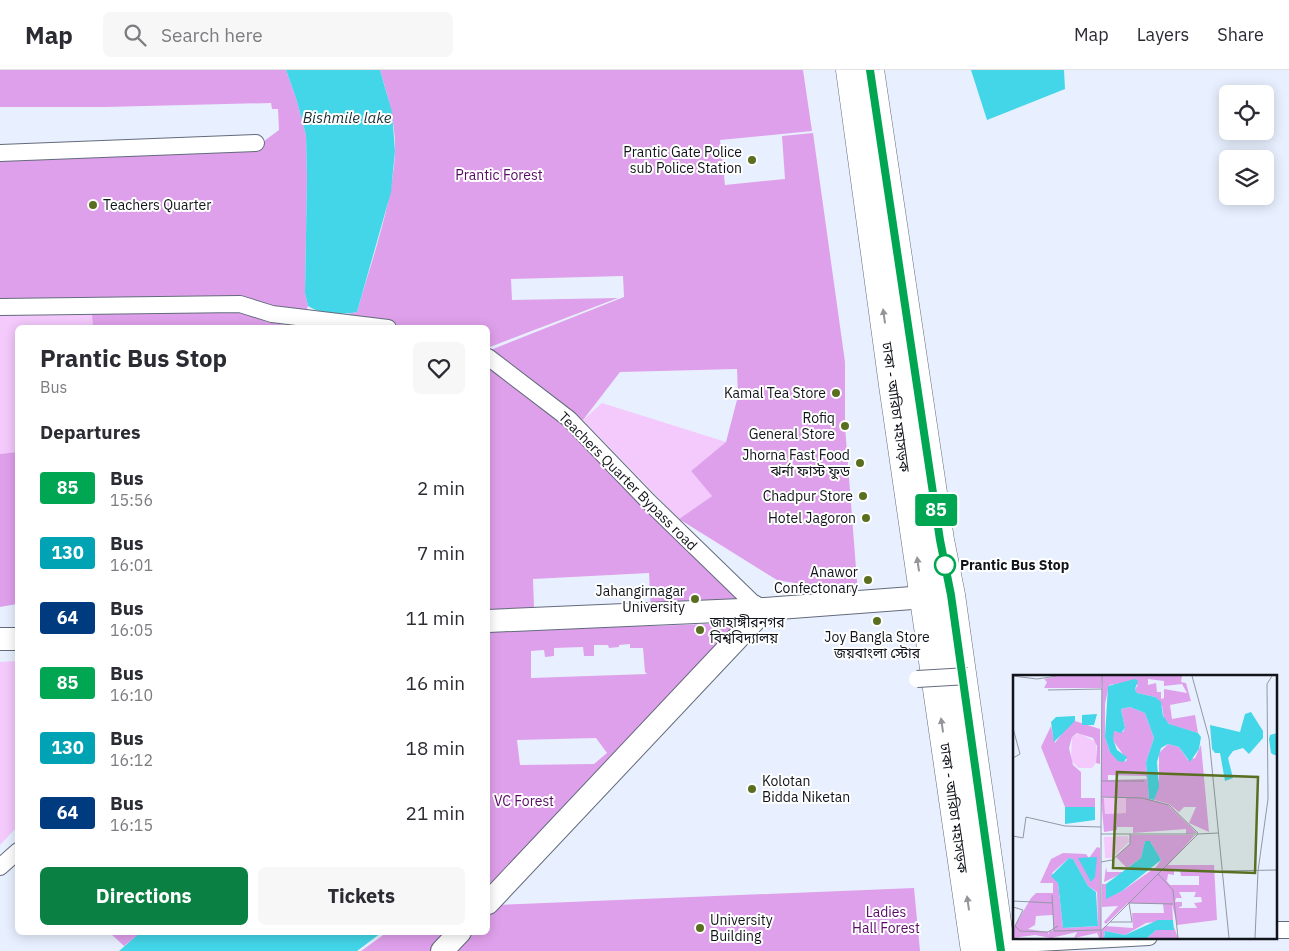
<!DOCTYPE html>
<html lang="en">
<head>
<meta charset="utf-8">
<style>
  body { margin:0; font-family:"IBM Plex Sans","Noto Sans Bengali",sans-serif; background:#f7f7f7; color:#2b2b33; height:100vh; display:flex; flex-direction:column; font-size:19px; white-space:nowrap }
  * { box-sizing:border-box; margin:0 }
  p { font-size:16px; color:#7c7c81 }
  .icon { flex:none; width:28px; height:28px; fill:none; stroke:currentColor; stroke-width:2; stroke-linecap:round; stroke-linejoin:round }
  .map { position:relative; flex:1; overflow:hidden }
  .panel { position:absolute; left:15px; top:255px; width:475px; height:610px; display:flex; flex-direction:column; background:#fff; border-radius:8px; box-shadow:0 2px 12px #0003 }
  .panel>* { flex:none }
  .badge { padding:0 10px; border-radius:4px; font-size:18px; line-height:32px }
  .controls { position:absolute; left:1219px; top:15px; display:grid; gap:10px }
  .controls a { display:grid; place-items:center; width:55px; height:55px; border-radius:8px; background:#fff; box-shadow:0 2px 12px #0003; font-size:25px }
  .map>.badge { position:absolute; translate:-50% -50%; box-shadow:0 0 0 2px #fff }
  h2 { padding:0 25px; font-size:19px; line-height:45px }
  .round { display:grid; place-items:center; flex:none; width:52px; height:52px; border-radius:8px; background:#f7f7f7 }
  .headline { display:flex; align-items:center; justify-content:space-between; height:85px; padding:0 25px }
  h1 { font-size:24px; font-weight:700; line-height:38px }
  .action { display:flex; gap:10px; margin-top:auto; padding:10px 25px }
  .action a { flex:1; height:58px; border-radius:8px; background:#0b8043; color:#fff; font-size:20px; font-weight:700; line-height:58px; text-align:center }
  .action a+a { background:#f7f7f7; color:#2b2b33 }
  ul { padding:0; list-style:none }
  li { display:flex; align-items:center; gap:15px; height:65px; padding:0 25px }
  li div { flex:1 }
  li b { display:block; font-size:19px }
  li em { font-style:normal }
  li .badge { min-width:55px; font-weight:700; text-align:center }
  header { display:flex; align-items:center; gap:30px; box-sizing:border-box; height:70px; padding:0 25px; background:#fff; border-bottom:1px solid #e1e1e2 }
  header strong { font-size:24px }
  nav { display:flex; gap:28px; margin-inline-start:auto; font-size:18px }
  .search { width:350px; height:45px; background:#f7f7f7; display:flex; align-items:center; gap:12px; box-sizing:border-box; padding:0 18px; border-radius:8px; color:#7c7c81; font-size:19px }
  .map>svg:first-child { display:block }
</style>
</head>
<body>
<header>
<strong>Map</strong>
<div class="search"><svg class="icon" aria-label="search" viewBox="0 0 24 24"><circle cx="10" cy="10" r="6"/><path d="M15 15l6 6"/></svg>Search here</div>
<nav><a>Map</a><a>Layers</a><a>Share</a></nav>
</header>
<div class="map">
<svg width="1289" height="881" viewBox="0 0 1289 881">
  <rect width="100%" height="100%" fill="#e8f0ff"/>
  <path fill="#f4c9fc" d="M91,233L93,257L18,258L17,382L0,384V240Z
    M602,333L726,372L691,401L712,426L679,449L583,350Z
    M17,591V757L0,775V592Z"/>
  <path fill="#dfa0eb" fill-rule="evenodd" d="M0,0H286L296,28L306,65L307,106L305,223L308,236L304,247L241,234L227,226L0,233V86L256,77L279,60L278,39H272L271,33L105,37H0Z
    M380,0H803L812,61L720,70L725,115L785,109L782,66L813,63L845,292V356L858,524L777,510L679,449L712,426L691,401L726,372L738,326L737,299L620,302L583,350L488,281L624,227L623,206L511,209L512,230L618,228L490,277H488V258L406,257L347,244L357,242C371,192 393,133 395,82C396,54 388,27 380,0Z
    M223,233L267,252L298,257H93L91,234Z
    M488,296L565,357L753,537L651,541L649,503L533,509L534,538L488,540Z
    M17,382V534L0,537V384Z
    M649,550L650,556L737,553L488,822V555ZM630,574V578H643L645,602L647,604L531,608V581L544,580L545,587L554,586V578L583,577L584,586H594V575H608L609,578L619,577V575ZM596,668L607,683L594,694L520,695L517,670Z
    M914,818L920,881H452L469,863L488,862V843L495,835Z
    M110,863H141L124,876Z
    M386,863H449L432,881H361Z"/>
  <path fill="#43d5e8" d="M286,0H380L392,42L395,81L391,122L357,242C342,245 320,244 308,236L305,223L307,106L306,65L296,28Z
    M971,0H1064L1065,19L987,50Z
    M141,862H381V863L357,881H119Z"/>
  <g fill="none" stroke-linecap="round" stroke-linejoin="round">
    <defs>
      <path id="street" d="M0,83L256,73
        M0,237L240,234L272,244L388,258
        M488,287L569,349L648,431L752,532L765,539
        M0,797L18,781
        M1275,860H1289
        M1000,875L1149,867"/>
      <path id="secondary" d="M488,551L765,539
        M0,569H18
        M488,833L765,539L939,526
        M442,881L460,862"/>
      <path id="highway" d="M850,0L893,315L975,881
        M870,0L940,470L951,525L1001,881"/>
    </defs>
    <use href="#street" stroke="#636b7c" stroke-width="18"/>
    <use href="#secondary" stroke="#636b7c" stroke-width="24"/>
    <use href="#highway" stroke="#636b7c" stroke-width="29"/>
    <use href="#street" stroke="#fff" stroke-width="16"/>
    <use href="#secondary" stroke="#fff" stroke-width="22"/>
    <use href="#highway" stroke="#fff" stroke-width="28"/>
    <defs>
      <path id="street-bridge" d="M917,609L968,606"/>
    </defs>
    <use href="#street-bridge" stroke="#636b7c" stroke-width="18" stroke-linecap="butt"/>
    <use href="#street-bridge" stroke="#fff" stroke-width="16"/>
  </g>
  <defs><path id="oneway-solid" d="M-6-.8H1V-3.2L6.5 0L1 3.2V.8H-6Z" transform="scale(1.25)"/></defs>
  <g fill="#949598">
    <use href="#oneway-solid" transform="translate(884 246) rotate(-98)"/>
    <use href="#oneway-solid" transform="translate(918 494) rotate(-98)"/>
    <use href="#oneway-solid" transform="translate(942 655) rotate(-98)"/>
    <use href="#oneway-solid" transform="translate(968 833) rotate(-98)"/>
  </g>
  <g fill="none" stroke-linecap="round" stroke-linejoin="round">
    <defs>
      <path id="line" d="M870,0L940,470L951,525L1001,881"/>
    </defs>
    <use href="#line" stroke="#fff" stroke-width="11"/>
    <use href="#line" stroke="#00a651" stroke-width="8"/>
  </g>
  <g fill="#596f1f" stroke="#fff" stroke-width="2">
    <circle cx="752" cy="90" r="5"/>
    <circle cx="93" cy="135" r="5"/>
    <circle cx="836" cy="323" r="5"/>
    <circle cx="845" cy="356" r="5"/>
    <circle cx="860" cy="393" r="5"/>
    <circle cx="863" cy="426" r="5"/>
    <circle cx="866" cy="448" r="5"/>
    <circle cx="868" cy="510" r="5"/>
    <circle cx="695" cy="529" r="5"/>
    <circle cx="877" cy="551" r="5"/>
    <circle cx="700" cy="560" r="5"/>
    <circle cx="752" cy="719" r="5"/>
    <circle cx="700" cy="858" r="5"/>
  </g>
  <circle fill="#fff" stroke="#00a651" stroke-width="2.5" cx="945" cy="495" r="10"/>
  <g text-anchor="middle" dominant-baseline="central" stroke-width="4" stroke-linejoin="round" paint-order="stroke">
    <g font-size="14" fill="#11141a" stroke="#fff" text-anchor="end">
      <text x="742" y="82">Prantic Gate Police<tspan x="742" dy="16">sub Police Station</tspan></text>
      <text x="103" y="135" text-anchor="start">Teachers Quarter</text>
      <text x="826" y="323">Kamal Tea Store</text>
      <text x="835" y="348">Rofiq<tspan x="835" dy="16">General Store</tspan></text>
      <text x="850" y="385">Jhorna Fast Food<tspan x="850" dy="16">ঝর্না ফাস্ট ফুড</tspan></text>
      <text x="853" y="426">Chadpur Store</text>
      <text x="856" y="448">Hotel Jagoron</text>
      <text x="858" y="502">Anawor<tspan x="858" dy="16">Confectonary</tspan></text>
      <text x="685" y="521">Jahangirnagar<tspan x="685" dy="16">University</tspan></text>
      <text x="710" y="552" text-anchor="start">জাহাঙ্গীরনগর<tspan x="710" dy="16">বিশ্ববিদ্যালয়</tspan></text>
      <text x="877" y="567" text-anchor="middle">Joy Bangla Store<tspan x="877" dy="16">জয়বাংলা স্টোর</tspan></text>
      <text x="762" y="711" text-anchor="start">Kolotan<tspan x="762" dy="16">Bidda Niketan</tspan></text>
      <text x="710" y="850" text-anchor="start">University<tspan x="710" dy="16">Building</tspan></text>
    </g>
    <g font-size="14" fill="#590a67" stroke="#fff">
      <text x="499" y="105">Prantic Forest</text>
      <text x="524" y="731">VC Forest</text>
      <text x="886" y="842">Ladies<tspan x="886" dy="16">Hall Forest</tspan></text>
    </g>
    <g font-size="14" fill="#11141a" stroke="#fff">
      <text transform="translate(896 337) rotate(82)">ঢাকা - আরিচা মহাসড়ক</text>
      <text transform="translate(628 411) rotate(45)">Teachers Quarter Bypass road</text>
      <text transform="translate(954 738) rotate(82)">ঢাকা - আরিচা মহাসড়ক</text>
    </g>
    <g font-size="14" font-weight="bold" fill="#11141a" stroke="#fff" text-anchor="start">
      <text x="960" y="495">Prantic Bus Stop</text>
    </g>
    <g font-size="15" font-style="italic" fill="#172f33" stroke="#fff">
      <text x="347" y="47">Bishmile lake</text>
    </g>
  </g>
  <g transform="translate(1013 605)">
    <rect width="264" height="264" fill="#e8f0ff"/>
    <path d="M66,58L83,67V88L79,93H66L58,86L59,62ZM91,123H113V138L92,139ZM115,161L116,167L99,183H92L91,162Z" fill="#f4c9fc"/>
    <path d="M46,1H89L88,13H31L34,7L31,4ZM89,1H169L168,7L173,8L178,26L157,30L159,44L182,40L185,58L158,50L151,45L149,31L142,22L124,18L122,14L125,10L115,7L96,10L92,29V62L97,77L111,87L114,85L99,64L100,56L110,57L112,53L108,34L117,32L132,38L141,63L133,87L136,124L155,130L184,158L173,159V154L120,158V152H104V155L91,157L88,123H91L92,139L113,138V123L88,122ZM135,4L151,6V11L169,9L174,18L151,14V23L148,24V17H144L143,8L135,10ZM95,100L133,101L134,104L95,105ZM62,46L87,54V89L83,88L84,71L80,63L64,58L59,62L56,73L60,90L68,97V123H82V132H52L28,72L38,51L42,68L55,50ZM155,69L166,72L175,85L182,83L188,70L196,157L176,148L183,132H171L166,137L156,129L141,125L146,103V78ZM117,160H182L155,190H201L204,245L164,250L159,229L160,245L133,248L112,260L92,256L91,263H86L84,258L61,263L64,257L38,263L22,260L0,263V254L18,223L23,218H40V208H27L38,184L50,178L73,179L76,183L84,172L87,173L88,255L92,251L120,253L119,238H151L150,229L115,228L93,249L91,247L105,231L89,232V209H93V223L109,216L143,192L148,185L137,166H132L128,183L114,193L103,182L117,169ZM56,183L60,184L75,211L84,217L85,251L50,253L45,208L39,198ZM161,196H167L168,201H186V210H157L152,204L154,206L155,199L161,200ZM166,217H183L181,222H188L189,227L181,228L184,233H165L169,231V227H162L163,223H169ZM40,240L41,255L36,256V260L35,257L15,254L22,250L23,241ZM93,192L94,197H112L91,207ZM161,252L165,263H134L143,255H161Z" fill="#dfa0eb" fill-rule="evenodd"/>
    <path d="M122,4L125,6L122,14L124,18L142,22L148,27L150,41L156,49L185,58L188,62L186,74L177,87L166,72L155,69L148,73L144,87L146,112L141,125L136,124L133,87L141,63L132,38L117,32L108,34L112,53L108,58L101,56L100,64L104,75L114,82L111,87L105,86L97,77L92,62L95,11ZM238,37L250,56V63L236,79L230,73L220,76L215,83L220,103L212,106L207,78H202L199,74L197,50L227,57L232,39ZM69,40L84,39L81,50H69ZM62,41V46L41,67L38,47L43,42ZM264,58V80H261L258,78L256,64L257,60ZM52,132H82V145L52,149ZM132,166H137L148,185L109,216L93,224V209L128,183ZM84,182L82,202L78,207L65,183ZM56,183L60,184L75,211L83,217L85,251L50,253L45,208L38,201ZM145,245H160L161,255H143L134,263H91L92,256L112,260Z" fill="#43d5e8"/>
    <path fill="none" stroke="#9298a3" stroke-width="1" d="M0,1L24,4L44,1M179,1L196,63L216,263M35,15L89,14M0,53L7,79L0,83M0,87V132M88,106H131M88,122L129,123L156,130L185,158M88,159L89,1M0,161L10,163L13,142L52,151L88,152M88,187L99,185L117,169V159M210,196L264,195M145,199L160,215L165,263M39,220L41,256L88,255M0,226L39,228M116,228L160,229M0,232L10,235L2,251L7,256L35,257L45,251M97,247H119L116,228M89,255L185,159L205,158M88,263V159H185M242,263L245,196L255,124L254,9L259,1"/>
    <path fill="#596f1f" fill-opacity="0.15" stroke="#596f1f" stroke-width="2.5" d="M104,97L245,102L242,198L100,193Z"/>
    <rect width="264" height="264" fill="none" stroke="#11141a" stroke-width="2.5"/>
  </g>
</svg>
<div class="controls">
<a><svg class="icon" aria-label="locate" viewBox="0 0 24 24"><circle cx="12" cy="12" r="6"/><path d="M12 2v4M12 18v4M2 12h4M18 12h4"/></svg></a>
<a><svg class="icon" aria-label="layers" viewBox="0 0 24 24"><path d="M12 4l9 5-9 5-9-5zM3 14l9 5 9-5"/></svg></a>
</div>
<b class="badge" style="left:936px;top:440px;background:#00a651;color:#fff">85</b>
<section class="panel">
<div class="headline"><div><h1>Prantic Bus Stop</h1><p>Bus</p></div><a class="round"><svg class="icon" aria-label="heart" viewBox="0 0 24 24"><path d="M12 20l-8-8c-3-5 5-10 8-4 3-6 11-1 8 4z"/></svg></a></div>
<h2>Departures</h2>
<ul>
<li><span class="badge" style="background:#00a651;color:#fff">85</span><div><b>Bus</b><p>15:56</p></div><em>2 min</em></li>
<li><span class="badge" style="background:#00a3b4;color:#fff">130</span><div><b>Bus</b><p>16:01</p></div><em>7 min</em></li>
<li><span class="badge" style="background:#003b80;color:#fff">64</span><div><b>Bus</b><p>16:05</p></div><em>11 min</em></li>
<li><span class="badge" style="background:#00a651;color:#fff">85</span><div><b>Bus</b><p>16:10</p></div><em>16 min</em></li>
<li><span class="badge" style="background:#00a3b4;color:#fff">130</span><div><b>Bus</b><p>16:12</p></div><em>18 min</em></li>
<li><span class="badge" style="background:#003b80;color:#fff">64</span><div><b>Bus</b><p>16:15</p></div><em>21 min</em></li>
</ul>
<div class="action"><a>Directions</a><a>Tickets</a></div>
</section>
</div>
</body>
</html>
